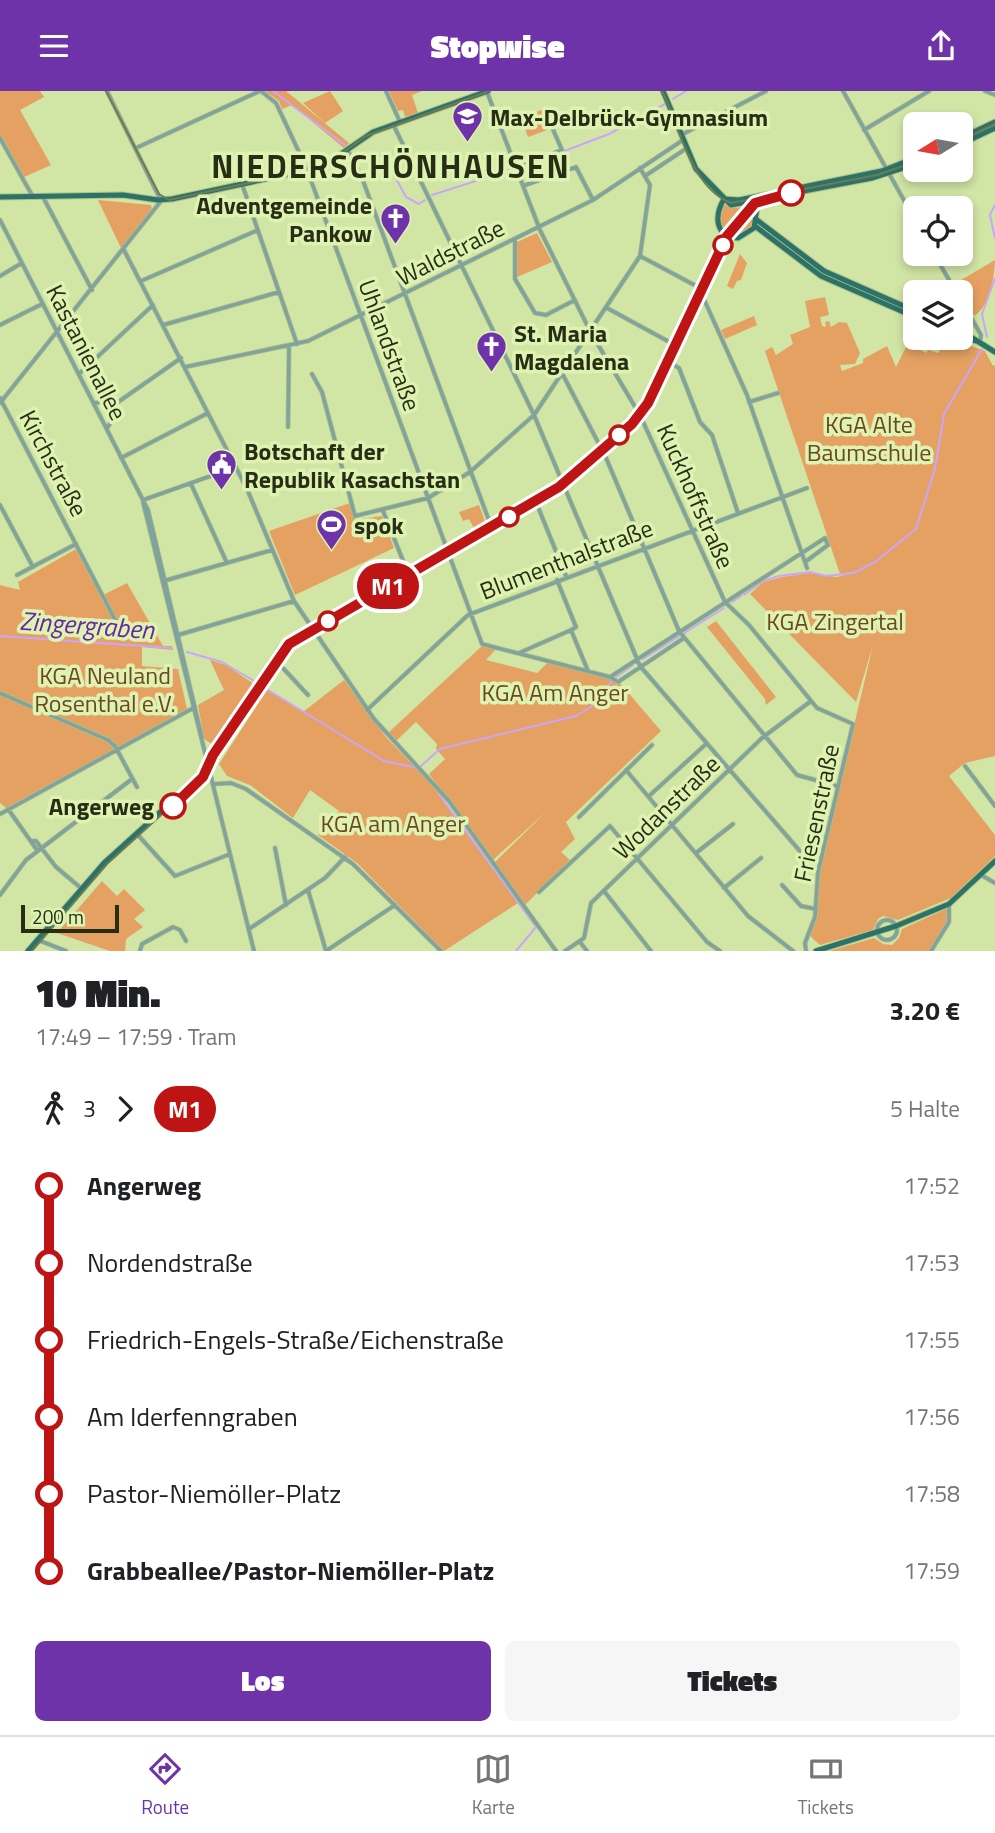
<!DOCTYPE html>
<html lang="de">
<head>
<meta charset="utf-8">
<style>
  body { margin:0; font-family:"Titillium Web",sans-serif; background:#f6f6f6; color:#202124; height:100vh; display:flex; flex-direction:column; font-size:26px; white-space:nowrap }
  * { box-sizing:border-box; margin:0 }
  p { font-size:23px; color:#757577 }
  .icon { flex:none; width:38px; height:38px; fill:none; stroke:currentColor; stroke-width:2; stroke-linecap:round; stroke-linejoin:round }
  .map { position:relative; height:860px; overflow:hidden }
  .drawer { display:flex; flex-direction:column; background:#fff; flex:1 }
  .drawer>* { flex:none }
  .badge { padding:0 14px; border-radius:23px; font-size:24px; line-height:46px }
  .needle { width:46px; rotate:259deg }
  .fabs { position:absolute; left:903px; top:21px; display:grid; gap:14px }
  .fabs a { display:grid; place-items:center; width:70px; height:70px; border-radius:10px; background:#fff; box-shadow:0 4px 10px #0003; font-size:35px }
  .scale { position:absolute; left:21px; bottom:18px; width:98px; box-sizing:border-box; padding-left:7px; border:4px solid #272e15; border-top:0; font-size:19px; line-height:24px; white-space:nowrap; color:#272e15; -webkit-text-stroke:5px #def2b2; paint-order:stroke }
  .map>.badge { position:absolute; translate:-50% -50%; box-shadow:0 0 0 4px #fff }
  .legs { display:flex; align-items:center; gap:10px; height:77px; padding:0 35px; font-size:23px }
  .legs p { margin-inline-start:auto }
  .overview { display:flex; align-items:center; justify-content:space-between; height:119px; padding:0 35px }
  h1 { font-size:38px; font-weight:800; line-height:52px }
  .cta { display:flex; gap:14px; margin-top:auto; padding:14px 35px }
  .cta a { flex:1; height:80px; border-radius:10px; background:#6e33a9; color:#fff; font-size:28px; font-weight:800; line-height:80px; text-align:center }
  .cta a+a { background:#f6f6f6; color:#202124 }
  ul { padding:0 35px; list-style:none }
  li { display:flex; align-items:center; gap:24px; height:77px; font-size:26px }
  li i { display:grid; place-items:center; width:10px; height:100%; margin:0 9px; background:currentColor }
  li i::after { content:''; width:18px; height:18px; margin:-9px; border:5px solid; border-radius:50%; background:#fff }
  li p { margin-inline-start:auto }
  li:first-child i { background:linear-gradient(#0000 50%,currentColor 0) }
  li:last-child i { background:linear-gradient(currentColor 50%,#0000 0) }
  header { display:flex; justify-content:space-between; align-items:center; height:91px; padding:0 35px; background:#6e33a9; color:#fff; font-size:32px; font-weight:800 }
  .dock { display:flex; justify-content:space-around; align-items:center; height:98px; border-top:2px solid #e0e0e0; background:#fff; font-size:19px; color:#757577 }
  .dock a { display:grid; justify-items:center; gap:4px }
  .dock .selected { color:#6e33a9 }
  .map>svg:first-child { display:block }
</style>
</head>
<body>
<header><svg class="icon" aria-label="menu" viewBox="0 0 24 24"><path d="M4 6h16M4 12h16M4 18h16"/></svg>Stopwise<svg class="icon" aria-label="share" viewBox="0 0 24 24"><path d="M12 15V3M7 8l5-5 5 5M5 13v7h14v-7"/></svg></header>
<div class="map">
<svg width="995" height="860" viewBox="0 0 995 860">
  <rect width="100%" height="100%" fill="#d1e5a5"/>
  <path fill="#e5a162" d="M0,0H40L44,6L20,19L51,74L24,86L0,47Z
    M265,0H286L349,52L344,57L292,14L282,18L279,10Z
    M330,0L343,20L325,32L303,12Z
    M389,0H422L412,4L418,22L405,26L403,19L398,20Z
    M544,18L549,31L545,33L547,39L528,46L521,27Z
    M98,109L151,114L152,118L121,157Z
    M724,113L737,117L755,113L752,137C737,148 727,146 718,129Z
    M537,142L552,171L517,186V151Z
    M740,163L747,172L741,189L737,190L733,198L727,195Z
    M995,169C994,187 990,215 974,225L956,192Z
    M825,206L829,224L820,226L822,235L826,236L825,231L829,230L831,236L839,231L847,232L860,262L855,273L840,274L842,280L863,272V268L887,255L896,276L908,252L926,262L928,259L938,262L950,247L985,260L993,275L995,274V665L965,672L949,685L995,744V765L953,806L898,829L883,825L878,828L873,839L820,854L809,844L817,825L819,783L873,554L856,611L750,503L763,491L782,486L809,482L837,486L858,480L840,483L765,260L772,256L776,264L793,253L790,244L810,236L805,210Z
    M754,225L757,234L725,248L721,239Z
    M350,412L355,429L382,425L394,457L295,504L269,440Z
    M479,414L486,433L475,439L469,428L463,430L459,421Z
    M76,458L101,505L127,492L163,555H172L173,559L142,556V575L178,578L187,618L117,657L108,648L0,601V494L20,499L18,491Z
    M716,530L776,606L766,614L765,608L707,536Z
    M483,554L497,557L486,569L537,582L548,571L610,587L617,594L620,592L661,640L566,731L575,748L561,761L570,769L525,814L494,772L547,720L493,769L429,683L445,668L436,658L437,653L416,631L396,650L389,641Z
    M210,569L226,574L254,593L212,653L204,648L198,614L224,599Z
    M344,589L386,646L436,698L518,812L444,860L357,772L318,744L339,720L310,699L293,727L250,694L227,685L219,673L267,599L303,621Z
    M0,603L107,650L115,658L6,717L0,712Z
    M102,790L117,805L124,798L145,819L134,828L143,836L126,848L125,860H110L57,842Z
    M948,817L947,832L930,860H829L874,847L883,853L892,854L899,847L902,838Z"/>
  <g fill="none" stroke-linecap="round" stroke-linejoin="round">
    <path stroke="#c9a6fb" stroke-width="2" d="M273,0L345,54
      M673,8L686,0
      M355,62L384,65L406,106L419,113L425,109
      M520,77L609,43L665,13
      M432,104L513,78
      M995,114L990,124L995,147
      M987,246L982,223L995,187
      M744,504L763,490L779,485L810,481L826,485L854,482L875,471L916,438L935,378L944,323L982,258
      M732,511L741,505
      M0,545L171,557
      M187,561L222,571L254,590
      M643,568L724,517
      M616,586L633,574
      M268,599L384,670L418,677
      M421,675L440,658L576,625L591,616L611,591
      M438,702L536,836L516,860"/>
    <defs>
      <path id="minor" d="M261,0L276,12L306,76L482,553L610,586L618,591L684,547
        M386,0L400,31
        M843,0L915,129
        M985,0L995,4
        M487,1L540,139L591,242L640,324L725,511L749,534L817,617L853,633L818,781L815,826L805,852L806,860
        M393,33L534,324L640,575L818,781
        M864,39L929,0
        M683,43L766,0
        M0,47L33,106
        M136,57L260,0
        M347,58L362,87L491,435
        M516,76L562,59L551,34
        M645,85L687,57
        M242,93L297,253
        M523,95L576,76L593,109
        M43,106L92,199
        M0,129L148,419L202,647
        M515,148V188L535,222L546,224L575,209
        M124,159L247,398L294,510L374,628L449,710L556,860
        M934,163L956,201
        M640,165L700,197
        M0,185L22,172
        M141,190L258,139
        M702,204L747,304L807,477
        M961,209L981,244L980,251
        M607,217L673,253
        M0,234L42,213
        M163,234L279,201
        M670,272L679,277L700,331L712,344L738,422
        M185,276L308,250L593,109L683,49
        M79,283L153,214
        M312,283L322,301L355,425L428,407L470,381L534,324L640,165L650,94L640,77
        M563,284L601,357
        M0,307L125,548
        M749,311L778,302
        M0,312L161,110L107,0
        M94,312L103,311L111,316L113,328L107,337
        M111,316L181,267
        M288,336L289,256
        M604,362L679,540L797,684L837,695
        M121,367L208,322
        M191,393L227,472
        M143,409L236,376
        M143,411L254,860
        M536,411L566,485
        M0,414L33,476
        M383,420L408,482
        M17,484L76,453
        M167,489L272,459
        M557,489L576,536L571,539
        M571,539L588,580
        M178,544L294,510
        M519,562L571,539
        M271,571L281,575L308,604
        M610,586L825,447L828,454L805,471
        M0,602L108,649L115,655L137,696
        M367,619L468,524L807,397
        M965,675L995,715
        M626,679L748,825L793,860
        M214,693L231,692L246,698L353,773L441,860
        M649,705L706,653
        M8,718L37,759
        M0,723L195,616
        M579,726L652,654
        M137,743L175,785L230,763
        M31,750H36L56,776L82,798
        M275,757L286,814
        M696,762L733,733
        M981,784L995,792
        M782,794L801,815L816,818
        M724,797L761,767
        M308,799L326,860
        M604,800L651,860
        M539,801L610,735L707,851L720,860
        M0,804L26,769L132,688
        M877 839a10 10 0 1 1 20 0a10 10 0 1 1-20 0Z
        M249,838L325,787L345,766
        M38,849L66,860
        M580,851L587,860
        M140,860L142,853L173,836L180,839L186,850
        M326,860L395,814
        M565,860L584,847L591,812L762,647L811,610
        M931,860L949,831V813"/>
      <path id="major" d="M663,0L696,78L731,114L872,87L915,73
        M961,47L995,31
        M961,53L995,37
        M0,106L123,104L158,109L172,108L322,76L373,41L488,0
        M724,108L739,109L882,80L915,67
        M724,108C714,125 715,146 738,147L754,137L758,109
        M757,129L824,180L915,220
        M755,135L821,185L915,226
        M961,240L995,261
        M961,246L977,250
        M564,392L642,317L725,144
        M28,860L105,771L199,686L213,659L281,556L570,391L638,331L730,146
        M816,860L896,835L949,813L995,770"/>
    </defs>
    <use href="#minor" stroke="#afc088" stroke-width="5"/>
    <use href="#major" stroke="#afc088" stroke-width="7"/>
    <use href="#minor" stroke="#81a39d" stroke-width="3.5"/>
    <use href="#major" stroke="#2b7369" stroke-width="5"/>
    <path stroke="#6f7b52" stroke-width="2" d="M106,0L159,103L169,109L323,76L366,45L489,0
      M662,0C680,35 690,96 731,112L877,84L915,71
      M961,49L995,33
      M563,393C585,377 629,342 643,321C674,274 719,121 769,107
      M32,860L107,773L201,688L213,664L288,552L570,388"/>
  </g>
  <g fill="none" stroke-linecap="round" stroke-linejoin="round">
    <defs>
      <path id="line-1" d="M173,715L203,686L213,664L289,553L559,396L632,333L648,312L727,145L755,112L791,102"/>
    </defs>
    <use href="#line-1" stroke="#fff" stroke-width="16"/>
    <use href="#line-1" stroke="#be1414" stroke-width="10"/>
  </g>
  <defs>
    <symbol id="school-pin" viewBox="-11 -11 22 30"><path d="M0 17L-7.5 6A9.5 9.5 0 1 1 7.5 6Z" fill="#6e33a9" stroke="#def2b2"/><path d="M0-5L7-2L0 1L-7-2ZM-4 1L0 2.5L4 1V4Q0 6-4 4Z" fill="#fff"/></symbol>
    <symbol id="church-pin" viewBox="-11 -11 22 30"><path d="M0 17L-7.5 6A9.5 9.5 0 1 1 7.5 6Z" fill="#6e33a9" stroke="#def2b2"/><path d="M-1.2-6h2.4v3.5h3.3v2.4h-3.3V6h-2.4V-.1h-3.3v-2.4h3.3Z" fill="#fff"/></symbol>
    <symbol id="civic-pin" viewBox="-11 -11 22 30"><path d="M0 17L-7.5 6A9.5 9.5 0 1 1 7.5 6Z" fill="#6e33a9" stroke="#def2b2"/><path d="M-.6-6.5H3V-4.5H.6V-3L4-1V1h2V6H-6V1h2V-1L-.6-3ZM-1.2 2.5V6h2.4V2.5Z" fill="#fff"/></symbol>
    <symbol id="stadium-pin" viewBox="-11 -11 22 30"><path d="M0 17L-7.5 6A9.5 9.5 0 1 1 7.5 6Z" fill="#6e33a9" stroke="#def2b2"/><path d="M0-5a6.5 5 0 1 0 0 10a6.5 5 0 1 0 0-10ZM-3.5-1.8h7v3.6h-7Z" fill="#fff"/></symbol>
  </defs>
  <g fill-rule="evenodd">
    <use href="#school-pin" x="450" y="8" width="35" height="47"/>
    <use href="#church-pin" x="378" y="110" width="35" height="47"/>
    <use href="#church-pin" x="474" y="238" width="35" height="47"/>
    <use href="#civic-pin" x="204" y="356" width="35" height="47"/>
    <use href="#stadium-pin" x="314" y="416" width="35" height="47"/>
  </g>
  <g fill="#fff" stroke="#be1414" stroke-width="3.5">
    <circle cx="791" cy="102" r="12"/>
    <circle cx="723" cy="154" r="9"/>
    <circle cx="619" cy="344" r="9"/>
    <circle cx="509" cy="426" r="9"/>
    <circle cx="328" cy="530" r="9"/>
    <circle cx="173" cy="715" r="12"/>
  </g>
  <g text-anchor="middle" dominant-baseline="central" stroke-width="7" stroke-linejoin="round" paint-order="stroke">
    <g font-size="24" font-weight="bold" fill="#272e15" stroke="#def2b2" text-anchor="start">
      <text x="490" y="26">Max-Delbrück-Gymnasium</text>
      <text x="372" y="114" text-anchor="end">Adventgemeinde<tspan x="372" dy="28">Pankow</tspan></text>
      <text x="514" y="242">St. Maria<tspan x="514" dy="28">Magdalena</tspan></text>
      <text x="244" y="360">Botschaft der<tspan x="244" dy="28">Republik Kasachstan</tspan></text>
      <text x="354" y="434">spok</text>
    </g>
    <g font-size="24" fill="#272e15" stroke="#def2b2">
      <text transform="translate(450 161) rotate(-27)">Waldstraße</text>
      <text transform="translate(390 254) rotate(70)">Uhlandstraße</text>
      <text transform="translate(87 261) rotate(63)">Kastanienallee</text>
      <text transform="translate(54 372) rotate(62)">Kirchstraße</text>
      <text transform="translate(696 405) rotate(66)">Kuckhoffstraße</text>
      <text transform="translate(566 468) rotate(-21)">Blumenthalstraße</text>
      <text transform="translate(666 716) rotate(-44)">Wodanstraße</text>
      <text transform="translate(816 722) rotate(-78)">Friesenstraße</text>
    </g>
    <g font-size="24" fill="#6e4722" stroke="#def2b2">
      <text x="869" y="333">KGA Alte<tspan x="869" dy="28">Baumschule</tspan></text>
      <text x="835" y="530">KGA Zingertal</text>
      <text x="105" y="584">KGA Neuland<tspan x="105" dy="28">Rosenthal e.V.</tspan></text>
      <text x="555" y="601">KGA Am Anger</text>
      <text x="393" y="732">KGA am Anger</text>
    </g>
    <g font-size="24" font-weight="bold" fill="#272e15" stroke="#def2b2" text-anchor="end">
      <text x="154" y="715">Angerweg</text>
    </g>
    <g font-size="26" font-style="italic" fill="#6627a2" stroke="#def2b2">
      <text transform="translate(87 534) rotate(4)">Zingergraben</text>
    </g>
    <g font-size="32" font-weight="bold" letter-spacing="2" fill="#272e15" stroke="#def2b2">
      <text x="391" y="75">NIEDERSCHÖNHAUSEN</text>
    </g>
  </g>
</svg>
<div class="fabs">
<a><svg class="needle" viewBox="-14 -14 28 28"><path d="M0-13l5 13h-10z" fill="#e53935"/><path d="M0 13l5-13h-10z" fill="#757577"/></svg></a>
<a><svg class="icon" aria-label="locate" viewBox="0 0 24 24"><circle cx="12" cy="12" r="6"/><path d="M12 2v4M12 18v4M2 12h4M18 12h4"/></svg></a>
<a><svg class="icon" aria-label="layers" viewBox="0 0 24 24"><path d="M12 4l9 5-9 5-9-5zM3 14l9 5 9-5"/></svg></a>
</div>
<div class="scale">200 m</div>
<b class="badge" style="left:388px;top:495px;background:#be1414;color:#fff">M1</b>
</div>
<section class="drawer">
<div class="overview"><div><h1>10 Min.</h1><p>17:49 – 17:59 · Tram</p></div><b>3.20 €</b></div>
<div class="legs"><svg class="icon" aria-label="walk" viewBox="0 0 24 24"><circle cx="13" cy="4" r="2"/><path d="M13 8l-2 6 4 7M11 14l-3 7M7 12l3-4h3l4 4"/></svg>3<svg class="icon" aria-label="forward" viewBox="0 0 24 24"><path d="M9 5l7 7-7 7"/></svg><b class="badge" style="background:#be1414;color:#fff">M1</b><p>5 Halte</p></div>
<ul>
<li><i style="color:#be1414"></i><b>Angerweg</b><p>17:52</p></li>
<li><i style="color:#be1414"></i><span>Nordendstraße</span><p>17:53</p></li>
<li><i style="color:#be1414"></i><span>Friedrich-Engels-Straße/Eichenstraße</span><p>17:55</p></li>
<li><i style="color:#be1414"></i><span>Am Iderfenngraben</span><p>17:56</p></li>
<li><i style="color:#be1414"></i><span>Pastor-Niemöller-Platz</span><p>17:58</p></li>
<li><i style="color:#be1414"></i><b>Grabbeallee/Pastor-Niemöller-Platz</b><p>17:59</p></li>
</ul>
<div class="cta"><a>Los</a><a>Tickets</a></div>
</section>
<nav class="dock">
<a class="selected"><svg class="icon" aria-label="directions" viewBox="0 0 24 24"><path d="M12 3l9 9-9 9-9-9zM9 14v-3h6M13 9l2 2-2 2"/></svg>Route</a>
<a><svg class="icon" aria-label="map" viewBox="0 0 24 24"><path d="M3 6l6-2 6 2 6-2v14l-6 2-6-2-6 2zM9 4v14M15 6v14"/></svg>Karte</a>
<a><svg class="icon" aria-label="tickets" viewBox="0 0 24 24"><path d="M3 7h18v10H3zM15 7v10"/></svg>Tickets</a>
</nav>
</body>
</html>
